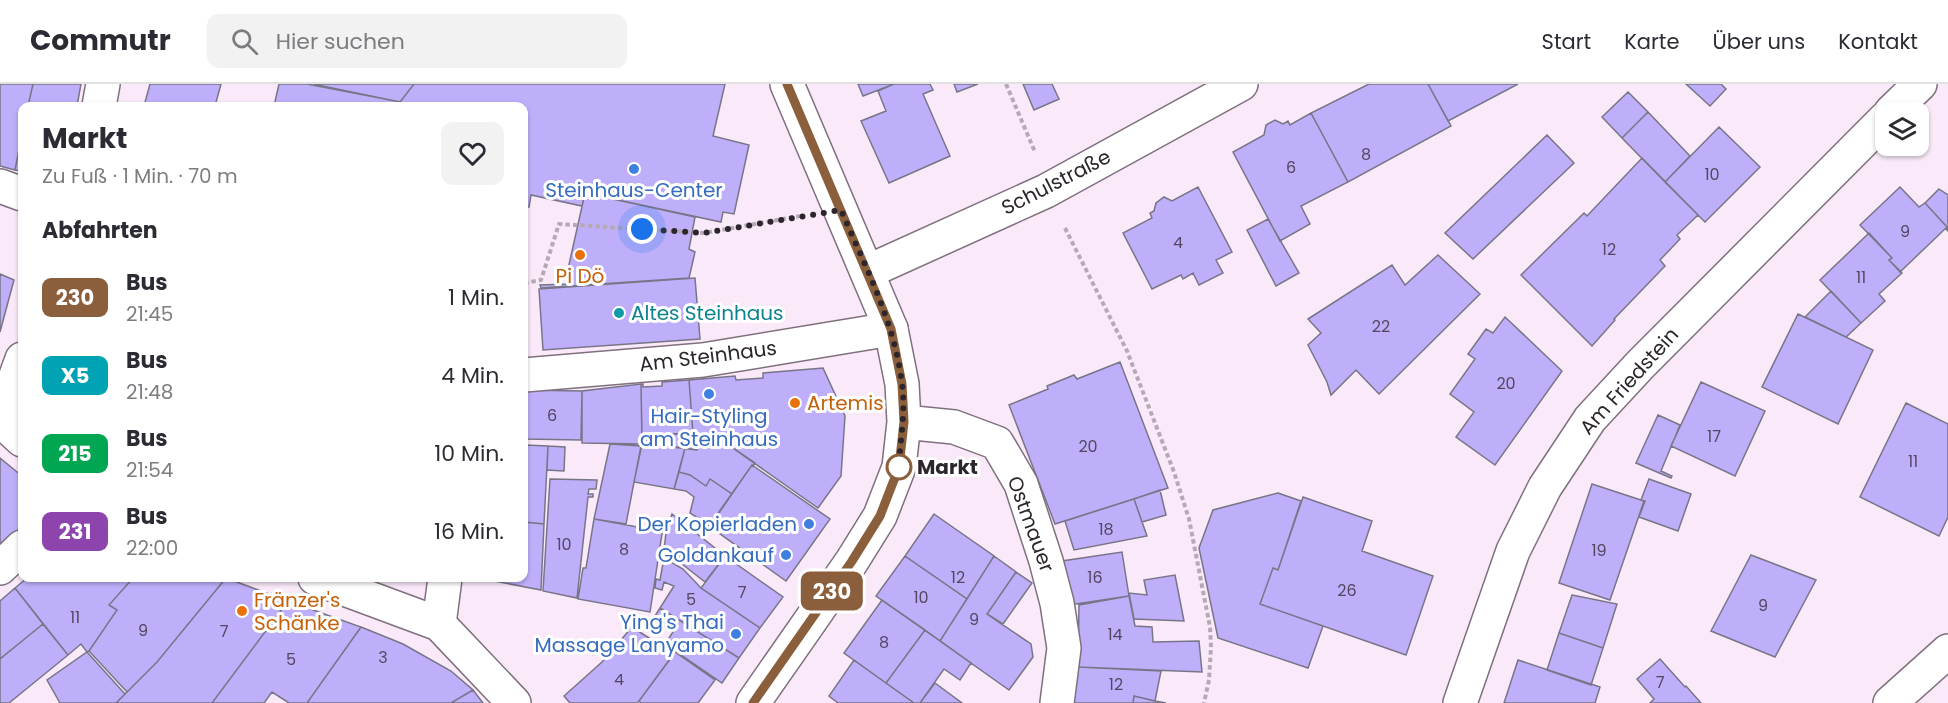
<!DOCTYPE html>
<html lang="de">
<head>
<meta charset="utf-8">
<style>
  body { margin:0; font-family:Poppins,sans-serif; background:#f2f2f3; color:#2b2b33; height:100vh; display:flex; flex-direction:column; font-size:22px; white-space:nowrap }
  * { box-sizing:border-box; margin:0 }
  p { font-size:20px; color:#7c7c81 }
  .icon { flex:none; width:33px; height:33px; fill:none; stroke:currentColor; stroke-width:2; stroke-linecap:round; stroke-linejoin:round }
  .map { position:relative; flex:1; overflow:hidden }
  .panel { position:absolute; left:18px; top:18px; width:510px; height:480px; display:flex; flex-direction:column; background:#fff; border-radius:12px; box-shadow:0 2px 4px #0004 }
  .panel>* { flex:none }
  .badge { padding:0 12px; border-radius:9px; font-size:21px; line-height:39px }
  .controls { position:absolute; left:1875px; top:18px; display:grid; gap:12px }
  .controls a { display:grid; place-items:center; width:54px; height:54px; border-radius:12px; background:#fff; box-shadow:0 2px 4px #0004; font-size:30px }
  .you { position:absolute; width:30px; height:30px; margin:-15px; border:4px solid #fff; border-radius:50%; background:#1a73e8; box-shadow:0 0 0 9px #1a73e833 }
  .map>.badge { position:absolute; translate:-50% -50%; box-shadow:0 0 0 3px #fff }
  h2 { padding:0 24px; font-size:22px; line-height:54px }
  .round { display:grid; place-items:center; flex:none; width:63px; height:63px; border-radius:12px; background:#f2f2f3 }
  .summary { display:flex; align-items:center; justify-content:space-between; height:102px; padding:0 24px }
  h1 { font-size:28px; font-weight:700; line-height:45px }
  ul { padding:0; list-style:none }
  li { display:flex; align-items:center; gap:18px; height:78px; padding:0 24px }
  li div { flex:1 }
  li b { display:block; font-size:22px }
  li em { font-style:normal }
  li .badge { min-width:66px; font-weight:700; text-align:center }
  header { display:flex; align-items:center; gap:36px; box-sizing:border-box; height:84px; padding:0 30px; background:#fff; border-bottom:2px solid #e1e1e2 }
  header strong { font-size:28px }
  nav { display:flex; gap:33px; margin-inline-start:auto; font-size:21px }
  .search { width:420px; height:54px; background:#f2f2f3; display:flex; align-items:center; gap:15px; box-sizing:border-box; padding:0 21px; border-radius:12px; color:#7c7c81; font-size:22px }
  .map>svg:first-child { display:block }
</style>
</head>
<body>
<header>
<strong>Commutr</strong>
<div class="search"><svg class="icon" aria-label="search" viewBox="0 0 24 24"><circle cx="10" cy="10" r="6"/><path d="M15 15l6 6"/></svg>Hier suchen</div>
<nav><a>Start</a><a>Karte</a><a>Über uns</a><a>Kontakt</a></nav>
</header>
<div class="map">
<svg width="1948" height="619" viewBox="0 0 1948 619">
  <rect width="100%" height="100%" fill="#fae9f9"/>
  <path fill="#bfaffb" stroke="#787587" stroke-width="1.5" d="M0,0H33L28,22H22V51L15,86L0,82Z
    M33,0H81L77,22H28Z
    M150,0H221L215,22H144Z
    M279,0H307L400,18L414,0H725L713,52L749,61L734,130L723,128L721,138L585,109L582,122L531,111L529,123L524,122V22H274Z
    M313,0H414L400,18Z
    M858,0H894L863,12Z
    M894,0H930L933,6L923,10L950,72L889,99L861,37L886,27L878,7Z
    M954,0H978L957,8Z
    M1023,0H1052L1059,15L1034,26Z
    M1369,0H1428L1451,42L1348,98L1311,29Z
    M1428,0H1518L1448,37Z
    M1686,0H1721L1726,5L1710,22Z
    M1628,8L1648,28L1622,54L1602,33Z
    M1648,28L1690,72L1665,98L1622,54Z
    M1311,29L1348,98L1301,122L1310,140L1280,157L1233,68L1264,51L1266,41L1275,36L1283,40L1288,37L1290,41Z
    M1719,43L1760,83L1705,138L1665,98Z
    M22,51V87L15,86Z
    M1547,51L1574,79L1473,175L1445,149Z
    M1642,74L1698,131L1677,151L1680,155L1660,176L1665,182L1614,235L1615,236L1592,262L1521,191L1584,129L1587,132Z
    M1198,103L1232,168L1216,176L1223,189L1199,201L1193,189L1183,195L1181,191L1152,205L1123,149L1152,134L1150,129L1154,127L1156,119L1164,113L1172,117Z
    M1900,103L1919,123L1925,119L1947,143L1900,188L1889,176L1892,174L1860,141Z
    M1939,105L1948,111V147L1946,145L1947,143L1925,119Z
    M585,109L695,133L689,165L695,168L689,194L541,204L540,201L568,200L566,194Z
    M1268,135L1299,189L1276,202L1247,146Z
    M1869,149L1892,174L1889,176L1902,189L1879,210L1885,217L1861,239L1820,196Z
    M1438,171L1480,210L1379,310L1356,286L1331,311L1327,298L1308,261L1321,249L1308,235L1392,181L1405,201Z
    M0,190L14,196L0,248Z
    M695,194L700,255L543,266L539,205Z
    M1831,207L1861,239L1846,253L1805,233Z
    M1798,230L1873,266L1838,340L1762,303Z
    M1505,233L1562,287L1495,381L1456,353L1474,328L1450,310L1475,275L1468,270L1486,245L1493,249Z
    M1120,278L1168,404L1055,440L1009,321L1048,305L1047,302L1074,291L1077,295Z
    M823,284L845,332L841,392L818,424L710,348L697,366L672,363L671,350L693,349L689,296L735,292L736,296L763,294V289Z
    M689,296L693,349L642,353L641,300H643V303L662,302V298Z
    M1701,298L1765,327L1735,392L1671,362Z
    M641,300L642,360L582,359V307Z
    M524,306L582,307L581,356L524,355Z
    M1906,319L1948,340V433L1939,452L1860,413Z
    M1658,331L1680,341L1661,387L1672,392L1671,394L1636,379Z
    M710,348L755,379L753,382L752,381L732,410L710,395L706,402L690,391L679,388L685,364L697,366Z
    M671,350L672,363L642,360V353Z
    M610,360L641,362L626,440L594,435Z
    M642,360L685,364L674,405L634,398Z
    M525,361L548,362L544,440L524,438Z
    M548,362L565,363L564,387L547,386Z
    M0,374L22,392V442L0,464Z
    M752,381L830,435L786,497L709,442Z
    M679,388L690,391L706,402L710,395L732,410L710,442L690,429L694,413L686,407L674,405Z
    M550,395L597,396L596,405H589L588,410H593V413H588L577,514L543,507Z
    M1649,395L1691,410L1678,447L1639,433L1645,417L1641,416Z
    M1592,400L1644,417L1610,516L1559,499Z
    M1160,406L1166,431L1142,438L1134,415Z
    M1278,409L1301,417L1278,486L1273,484L1260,520L1323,542L1308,584L1218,554L1199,464L1213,426Z
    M1303,413L1372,437L1362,467L1433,492L1406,571L1260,520L1273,484L1278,486Z
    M1134,415L1147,452L1074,466L1065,437Z
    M672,430L725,472L705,498L664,466L666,449Z
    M934,430L994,472L967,515L905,472Z
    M594,435L659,447L660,443H663L650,528L578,515L583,484H586Z
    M524,438L544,440L541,506L484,495V494H524Z
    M1122,468L1129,512L1069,521L1062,477Z
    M1751,471L1816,496L1775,573L1711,547Z
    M725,472L783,513L760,544L701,504Z
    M905,472L967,515L940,557L876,512Z
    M994,472L1016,488L987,530L1031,560L1033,573L1009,606L940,557Z
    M664,474L683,485L701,504L760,544L739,574L660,524L674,502L664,498L662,506L655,504L656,495L660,496Z
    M1016,488L1032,499L1003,540L987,530Z
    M1175,491L1184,537L1134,535L1129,509L1147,511L1144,496Z
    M27,494H133L109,521L117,526L89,567L87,568L81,560L68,571L15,504Z
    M133,494H226L157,578L127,608L89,567L117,526L109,521Z
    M226,494L288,517L212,619H116L157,578Z
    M15,504L43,540L0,575V517Z
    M1572,511L1617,520L1603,564L1559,549Z
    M1129,512L1135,542L1152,543L1153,558L1199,557L1202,588L1078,583L1079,521Z
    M882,516L925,546L886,599L844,569Z
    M288,517L361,543L307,619H289L272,608L264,619H212Z
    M660,524L739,574L722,599L665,560L673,548L653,535Z
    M43,540L68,571L9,619H0V575Z
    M361,543L403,560L451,587L473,606L451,619H307Z
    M632,543L674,570L639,617L637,619H570L564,612L602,578Z
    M925,546L971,579L960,596L944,585L920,619H914L886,599Z
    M1559,549L1603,564L1591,601L1547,586Z
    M87,568L125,610L116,619H60L47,596Z
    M675,568L715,596L698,619H641L639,617Z
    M1660,575L1685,603L1686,602L1701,619H1650L1654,615L1637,595Z
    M854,576L886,599L914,619H838L829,612Z
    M1518,576L1600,603L1595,619H1504Z
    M1078,583L1161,587L1155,617L1134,612L1133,619H1071Z
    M935,599L962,619H920Z
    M473,606L483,619H451Z
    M1134,612L1155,617L1166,619H1133Z"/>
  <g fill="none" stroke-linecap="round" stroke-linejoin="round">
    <defs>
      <path id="pedestrian" d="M99,22L103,0
        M0,102L22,110
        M524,291L703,276L891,245
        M0,336L22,275
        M0,336L22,356
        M0,484L22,463
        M315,494L439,540L514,619
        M439,540L445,494"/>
      <path id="minor" d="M1891,28L1920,0
        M867,188L1046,107L1241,0
        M904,338L954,343L997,359L1021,400L1046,477L1057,519L1064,564L1057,619
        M753,619L852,477L880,432L899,383L904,338L902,300L891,245L787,0
        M1460,619L1513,467L1545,403L1590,335L1640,281L1886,34"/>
      <path id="secondary" d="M1890,619L1948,567"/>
    </defs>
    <use href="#pedestrian" stroke="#7f707e" stroke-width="36"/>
    <use href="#minor" stroke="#7f707e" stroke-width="36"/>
    <use href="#secondary" stroke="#7f707e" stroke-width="36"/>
    <path stroke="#b6a9b6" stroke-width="4" stroke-dasharray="4.5 3" stroke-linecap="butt" d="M1006,0L1035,68
      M1065,144L1127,267L1174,388L1189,435L1210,543L1211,563L1209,596L1204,619
      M524,199L541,196L559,140L704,149L800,132"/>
    <use href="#pedestrian" stroke="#fff" stroke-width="33"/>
    <use href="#minor" stroke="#fff" stroke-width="33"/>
    <use href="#secondary" stroke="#fff" stroke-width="33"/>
  </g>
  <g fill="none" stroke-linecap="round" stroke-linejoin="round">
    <defs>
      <path id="line" d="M753,619L852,477L880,432L899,383L904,338L902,300L891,245L787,0"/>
    </defs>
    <use href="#line" stroke="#fff" stroke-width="14"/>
    <use href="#line" stroke="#8b5e3c" stroke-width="9"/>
    <path stroke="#2c262c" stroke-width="6" stroke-dasharray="0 10.8" d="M642,145L704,149L841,126C865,182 895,239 902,300C906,328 900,355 899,383"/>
  </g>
  <g fill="#3f7fe0" stroke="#fff" stroke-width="2">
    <circle cx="634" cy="85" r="6"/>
    <circle cx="709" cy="310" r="6"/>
    <circle cx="809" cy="440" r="6"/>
    <circle cx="786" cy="471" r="6"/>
    <circle cx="736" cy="550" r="6"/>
  </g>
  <g fill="#e8710a" stroke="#fff" stroke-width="2">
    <circle cx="580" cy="171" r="6"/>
    <circle cx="795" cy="319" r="6"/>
    <circle cx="242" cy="527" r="6"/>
  </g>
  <circle fill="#0f9aa8" stroke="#fff" stroke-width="2" cx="619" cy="229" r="6"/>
  <circle fill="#fff" stroke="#8b5e3c" stroke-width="3" cx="899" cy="383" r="12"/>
  <g text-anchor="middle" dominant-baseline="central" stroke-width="6" stroke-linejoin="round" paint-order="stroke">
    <g font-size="16" fill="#514860">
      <text x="1366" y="70">8</text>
      <text x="1291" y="83">6</text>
      <text x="1712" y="90">10</text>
      <text x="1905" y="147">9</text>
      <text x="1178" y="158">4</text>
      <text x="1609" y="165">12</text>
      <text x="1861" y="193">11</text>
      <text x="1381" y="242">22</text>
      <text x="1506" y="299">20</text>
      <text x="552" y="331">6</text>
      <text x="1714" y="352">17</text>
      <text x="1088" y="362">20</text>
      <text x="1913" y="377">11</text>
      <text x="1106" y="445">18</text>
      <text x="564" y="460">10</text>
      <text x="624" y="465">8</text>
      <text x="1599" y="466">19</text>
      <text x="958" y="493">12</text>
      <text x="1095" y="493">16</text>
      <text x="1347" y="506">26</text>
      <text x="742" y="508">7</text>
      <text x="921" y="513">10</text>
      <text x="691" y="515">5</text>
      <text x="1763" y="521">9</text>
      <text x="75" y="533">11</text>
      <text x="974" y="535">9</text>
      <text x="143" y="546">9</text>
      <text x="224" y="547">7</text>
      <text x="1115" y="550">14</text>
      <text x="884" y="558">8</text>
      <text x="383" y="573">3</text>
      <text x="291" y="575">5</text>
      <text x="619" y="595">4</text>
      <text x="1660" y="598">7</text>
      <text x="1116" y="600">12</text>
    </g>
    <g font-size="20" fill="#2c262c" stroke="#fff">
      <text transform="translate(1056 98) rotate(-27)">Schulstraße</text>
      <text transform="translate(708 272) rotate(-7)">Am Steinhaus</text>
      <text transform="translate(1629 297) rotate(-48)">Am Friedstein</text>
      <text transform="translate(1031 440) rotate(70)">Ostmauer</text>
    </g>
    <g font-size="20" fill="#366cbe" stroke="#fff" text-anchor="end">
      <text x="634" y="106" text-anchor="middle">Steinhaus-Center</text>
      <text x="709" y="332" text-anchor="middle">Hair-Styling<tspan x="709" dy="23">am Steinhaus</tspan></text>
      <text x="797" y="440">Der Kopierladen</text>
      <text x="774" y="471">Goldankauf</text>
      <text x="724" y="538">Ying's Thai<tspan x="724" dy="23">Massage Lanyamo</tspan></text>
    </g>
    <g font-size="20" fill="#c56008" stroke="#fff" text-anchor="start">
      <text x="580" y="192" text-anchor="middle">Pi Dö</text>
      <text x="807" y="319">Artemis</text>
      <text x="254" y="516">Fränzer's<tspan x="254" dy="23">Schänke</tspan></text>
    </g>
    <g font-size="20" fill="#0d838f" stroke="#fff" text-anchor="start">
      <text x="631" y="229">Altes Steinhaus</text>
    </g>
    <g font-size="20" font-weight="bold" fill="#2c262c" stroke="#fff" text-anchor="start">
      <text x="917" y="383">Markt</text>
    </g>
  </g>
</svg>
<div class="controls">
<a><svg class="icon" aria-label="layers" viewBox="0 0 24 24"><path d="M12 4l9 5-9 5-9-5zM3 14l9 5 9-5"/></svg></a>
</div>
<div class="you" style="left:642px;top:145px"></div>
<b class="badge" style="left:832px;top:507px;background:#8b5e3c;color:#fff">230</b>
<section class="panel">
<div class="summary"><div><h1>Markt</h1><p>Zu Fuß · 1 Min. · 70 m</p></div><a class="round"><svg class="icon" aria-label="heart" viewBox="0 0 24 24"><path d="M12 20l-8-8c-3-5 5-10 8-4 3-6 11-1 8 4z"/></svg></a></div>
<h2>Abfahrten</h2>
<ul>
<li><span class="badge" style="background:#8b5e3c;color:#fff">230</span><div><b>Bus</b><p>21:45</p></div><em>1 Min.</em></li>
<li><span class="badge" style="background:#00a3b4;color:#fff">X5</span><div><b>Bus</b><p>21:48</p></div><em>4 Min.</em></li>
<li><span class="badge" style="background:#00a651;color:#fff">215</span><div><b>Bus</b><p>21:54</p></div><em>10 Min.</em></li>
<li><span class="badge" style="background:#8e44ad;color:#fff">231</span><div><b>Bus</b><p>22:00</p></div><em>16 Min.</em></li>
</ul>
</section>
</div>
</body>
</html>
